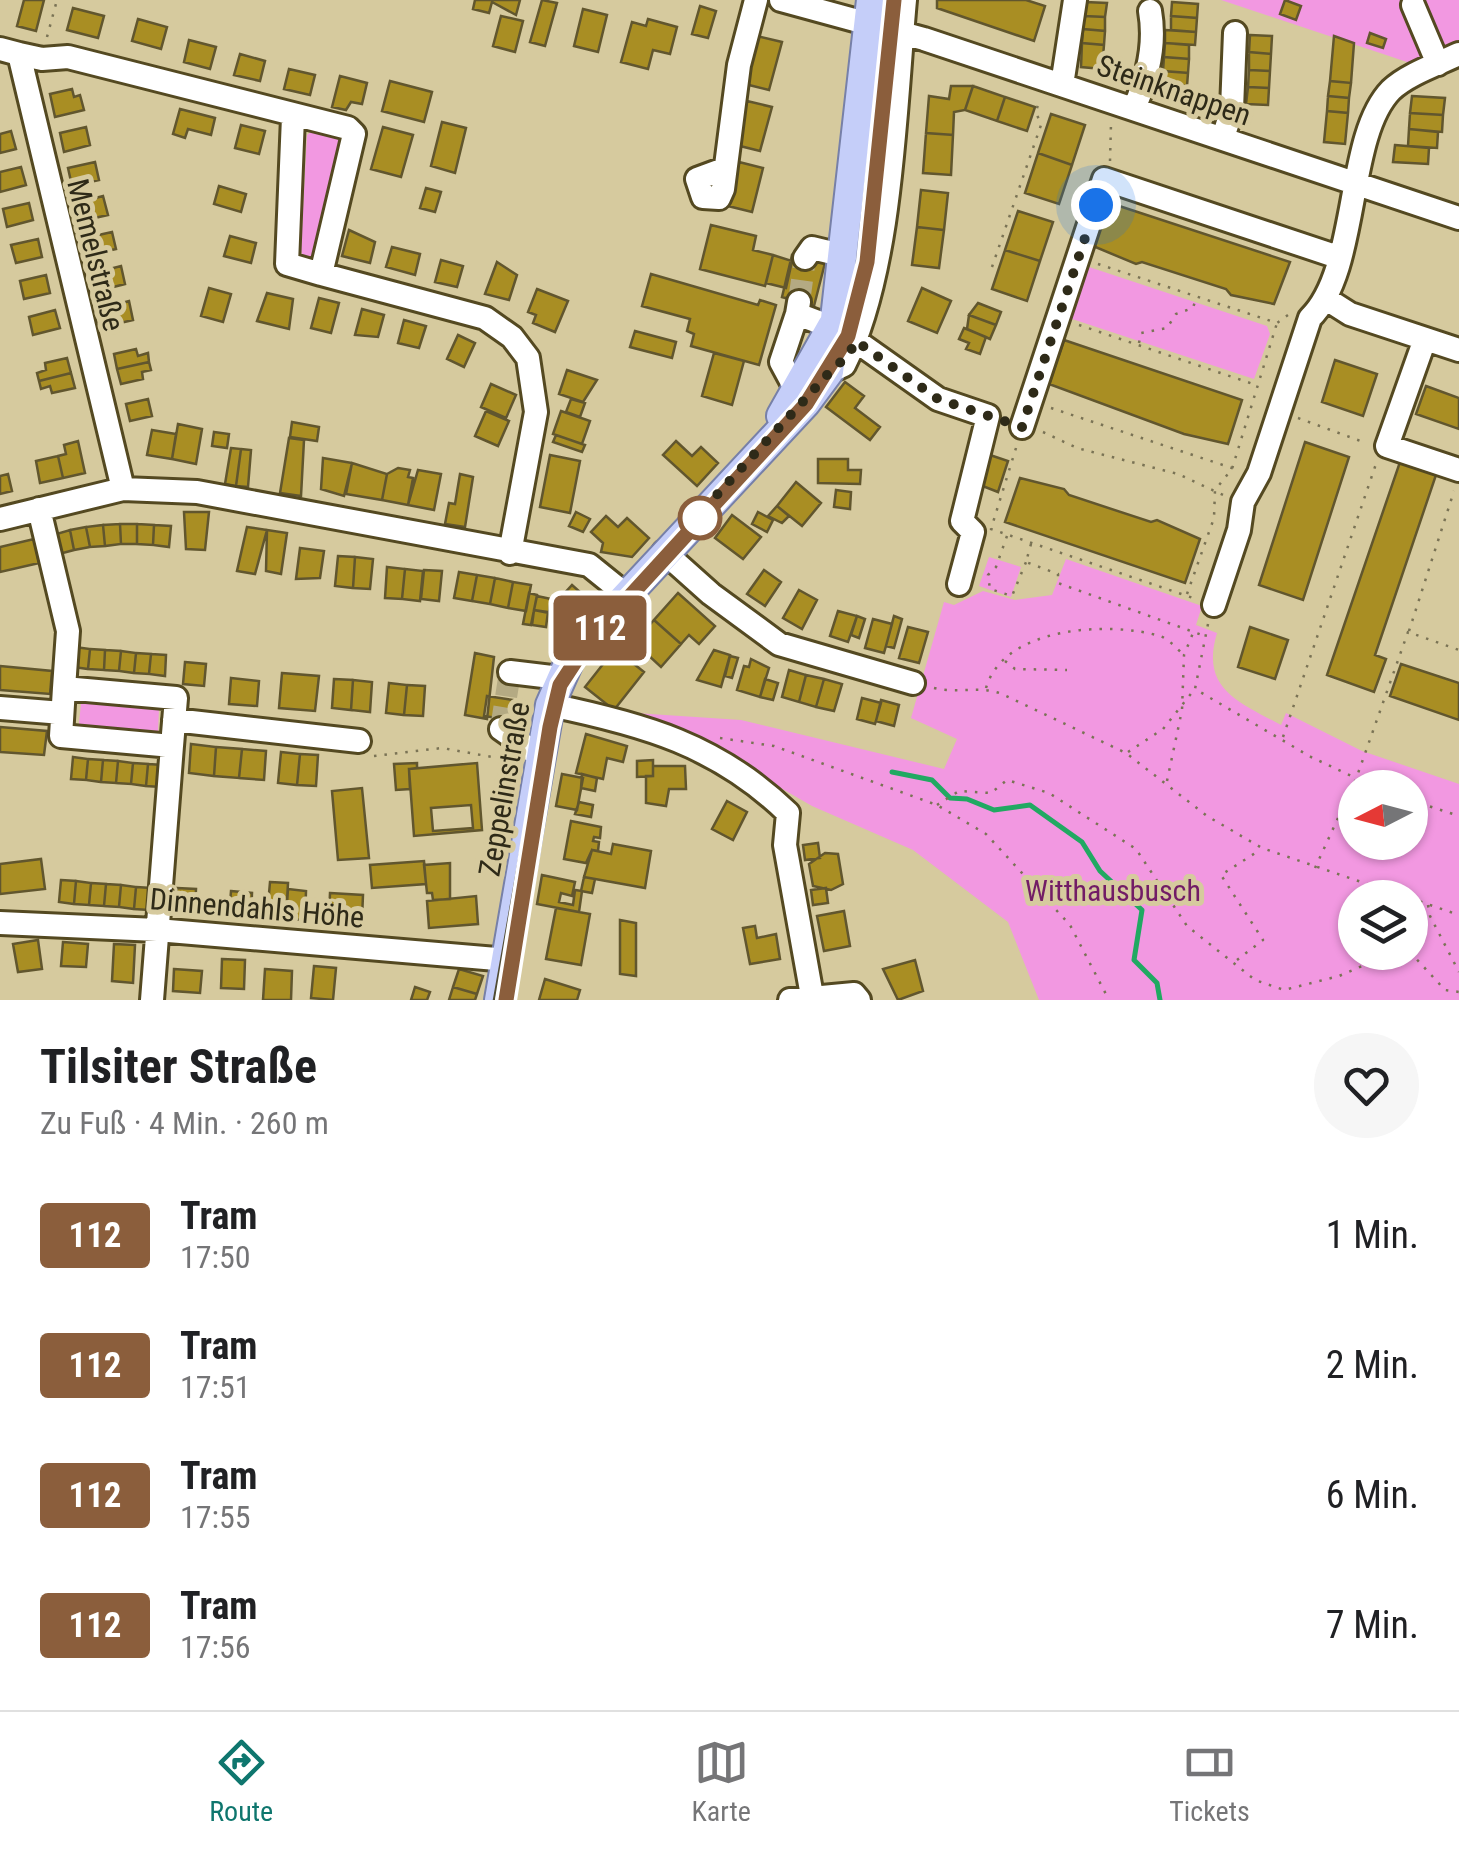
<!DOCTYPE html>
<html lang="de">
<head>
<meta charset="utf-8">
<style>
  body { margin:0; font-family:"Roboto Condensed",sans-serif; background:#f6f6f6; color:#202124; height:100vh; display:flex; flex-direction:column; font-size:38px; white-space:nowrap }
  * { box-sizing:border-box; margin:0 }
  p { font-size:32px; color:#757577 }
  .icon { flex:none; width:55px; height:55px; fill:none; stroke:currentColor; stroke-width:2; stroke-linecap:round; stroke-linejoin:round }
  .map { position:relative; height:1000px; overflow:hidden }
  .sheet { display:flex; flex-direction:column; background:#fff; flex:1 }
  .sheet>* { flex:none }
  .badge { padding:0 20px; border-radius:8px; font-size:35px; line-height:65px }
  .needle { width:65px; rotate:264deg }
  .controls { position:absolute; left:1338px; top:770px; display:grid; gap:20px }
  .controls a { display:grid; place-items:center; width:90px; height:90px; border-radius:50%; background:#fff; box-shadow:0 2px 8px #0004; font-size:50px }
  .you { position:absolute; width:50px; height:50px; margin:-25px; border:8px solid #fff; border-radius:50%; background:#1a73e8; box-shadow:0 0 0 15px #1a73e833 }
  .map>.badge { position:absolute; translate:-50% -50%; box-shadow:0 0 0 5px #fff }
  .round { display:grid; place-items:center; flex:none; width:105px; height:105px; border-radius:52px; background:#f6f6f6 }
  .headline { display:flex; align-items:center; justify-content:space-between; height:170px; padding:0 40px }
  h1 { font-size:48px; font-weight:700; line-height:75px }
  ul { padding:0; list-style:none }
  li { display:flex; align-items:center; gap:30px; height:130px; padding:0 40px }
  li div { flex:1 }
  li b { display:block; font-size:38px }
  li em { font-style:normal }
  li .badge { min-width:110px; font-weight:700; text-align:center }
  .tabs { display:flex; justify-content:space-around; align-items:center; height:140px; border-top:2px solid #e0e0e0; background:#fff; font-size:28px; color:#757577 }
  .tabs a { display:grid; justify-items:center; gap:5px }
  .tabs .selected { color:#0f766e }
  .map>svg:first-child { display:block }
</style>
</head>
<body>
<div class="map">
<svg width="1459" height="1000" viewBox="0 0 1459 1000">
  <rect width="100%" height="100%" fill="#d6ca9e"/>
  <path fill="#f298e1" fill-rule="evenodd" d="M1221,0H1459V43L1413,64Z
    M317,127L346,135L313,261L302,256L301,248L307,135Z
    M1083,265L1267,326L1270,334L1254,379L1066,317Z
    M989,557L1021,567L1011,597L979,586Z
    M1066,559L1202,606L1196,625L1217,633C1200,689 1239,702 1281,725L1286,713L1362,751L1459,784V1000H1039L1008,922L913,850L812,806L699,741L635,713L741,720L944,769L957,739L911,718L944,602L954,605L983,591L1015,600L1052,595ZM1355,788H1410V842H1355ZM1355,898H1410V952H1355Z
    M81,703L159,709L158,732L79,724Z"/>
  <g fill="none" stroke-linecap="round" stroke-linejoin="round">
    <path stroke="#21a962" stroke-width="5" d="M892,772L932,780L950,798L967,799L994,810L1030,805L1082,842L1100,871L1142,910L1134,960L1157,983L1160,1000"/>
  </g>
  <path fill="#a98e23" stroke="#61562e" stroke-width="2.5" fill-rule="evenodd" d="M24,0H44L36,31L17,26Z
    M475,0H520L516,15L492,2L489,13L473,9Z
    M542,0L557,3L545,46L530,42Z
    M937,0H1026L1045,6L1034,41L937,8Z
    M1285,0L1301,6L1296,20L1280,14Z
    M1085,2L1107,3L1105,17L1084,16Z
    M1172,2L1198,4L1197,18L1171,16Z
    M700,6L716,11L708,38L692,34Z
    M73,8L104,16L98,38L67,30Z
    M583,9L607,15L598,52L574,46Z
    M501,16L523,21L515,52L493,46Z
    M1084,16L1105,17V31L1083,29Z
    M1171,16L1197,18L1196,32L1171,30Z
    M138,19L167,27L161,49L132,41Z
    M648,19L677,27L670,54L653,50L648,69L621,62L632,22L646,26Z
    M1083,29L1105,31L1104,45L1082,43Z
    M1165,30L1196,32L1195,45L1165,43Z
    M1370,33L1386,39L1383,48L1367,43Z
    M1250,35L1272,36L1271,54L1249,52Z
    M757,36L782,42L769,90L745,84Z
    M1334,36L1354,43L1351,83L1330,81Z
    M189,40L216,47L210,69L184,62Z
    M1082,43L1104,45L1102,69L1081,67Z
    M1165,43L1189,45V59L1164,57Z
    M1249,52L1271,54L1270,71L1249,70Z
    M240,54L265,61L260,81L234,75Z
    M1164,57L1189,59L1188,73L1163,71Z
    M289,69L315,75L310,95L284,89Z
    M1249,70L1270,71L1269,88L1248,87Z
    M1163,71L1188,73L1187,86L1162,85Z
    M340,76L367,83L362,104L351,102L346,110L332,107Z
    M390,81L432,92L424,122L382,111Z
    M1330,81L1351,83L1349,98L1328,96Z
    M951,86H973L965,110L954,112L953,135L926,133L929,96L949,99Z
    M973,86L1005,97L997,121L965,110Z
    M1248,87L1269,88L1268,105L1246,104Z
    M72,89L74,97L80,95L84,110L55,117L50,94Z
    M1328,96L1349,98L1348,113L1327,111Z
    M1412,96L1445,98L1443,115L1410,113Z
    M1005,97L1035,107L1027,131L997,121Z
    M747,101L772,107L760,151L736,145Z
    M180,109L215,118L211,135L188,129L185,138L173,134Z
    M1327,111L1348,113L1345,144L1324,142Z
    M1410,113L1443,115L1442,132L1409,129Z
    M1051,114L1085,125L1072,165L1038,153Z
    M442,122L466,128L455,173L431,166Z
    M241,125L265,131L259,154L235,148Z
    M86,127L90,145L64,152L60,133Z
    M383,127L413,135L401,177L371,169Z
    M1409,129L1438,132L1437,148L1408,146Z
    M11,131L16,149L0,153V134Z
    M926,133L953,135L951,175L923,173Z
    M1395,145L1429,148L1428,164L1393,162Z
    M1038,153L1072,165L1059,204L1025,193Z
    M95,162L99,180L72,186L68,168Z
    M739,162L763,168L752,212L728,206Z
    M21,167L26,185L0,192V172Z
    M219,186L246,194L241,212L214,204Z
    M426,188L441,192L435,212L420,208Z
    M921,190L948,193L944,230L917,227Z
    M103,196L108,215L81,221L76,203Z
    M1107,202L1290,262L1274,304L1231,295L1226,289L1142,262L1136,264L1093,246Z
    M29,203L33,220L7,227L3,209Z
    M1018,211L1053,222L1040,261L1005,250Z
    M711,225L756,236L753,250L773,255L765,286L700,269Z
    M917,227L944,230L939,268L912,265Z
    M349,230L375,242L370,263L342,256Z
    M112,232L116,249L89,255L85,238Z
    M230,236L256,243L251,263L224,256Z
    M38,239L42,257L16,263L11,245Z
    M392,247L420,254L415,275L386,267Z
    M1005,250L1040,261L1027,301L992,289Z
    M773,255L792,261L786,288L766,283Z
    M792,255L825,263L814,306L782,297Z
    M441,260L463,266L457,287L435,282Z
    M497,262L517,275L509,300L485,294Z
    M121,266L125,284L98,291L94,273Z
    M651,274L758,305L760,300L776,305L759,365L691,346L694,334L687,331L690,319L642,306Z
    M46,275L50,293L24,299L20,281Z
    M209,288L231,294L223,322L201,316Z
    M922,288L951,301L937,333L908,321Z
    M537,289L568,301L555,332L533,323L536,315L528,312Z
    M267,293L293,299L289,329L257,321Z
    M319,298L339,303L331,333L311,328Z
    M129,301L133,320L107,326L102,308Z
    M978,303L1001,312L996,325L969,315Z
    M362,309L384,315L378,337L355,335Z
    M55,310L60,328L33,335L29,317Z
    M969,315L996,325L990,339L967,329Z
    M404,320L426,326L419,348L398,343Z
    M964,328L986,337L980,354L966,349L969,343L959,339Z
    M635,331L676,342L672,358L630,347Z
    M458,335L475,343L464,367L447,359Z
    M1064,340L1242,400L1228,444L1184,434L1049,384Z
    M136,349L138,356L148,353L149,362L117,369L114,354Z
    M714,353L744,361L732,405L702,396Z
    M67,358L71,373L39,381L37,373L46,370L45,363Z
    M1335,360L1377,374L1363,416L1322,402Z
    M149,362L151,370L142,372L143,379L121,384L117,369Z
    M567,370L597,380L583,402L559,394Z
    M71,373L75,388L52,393L50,386L41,389L39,381Z
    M845,382L864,396L855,408L880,427L870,440L826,407Z
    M491,384L516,395L506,418L481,407Z
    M1426,386L1459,398V429L1416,414Z
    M148,399L152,416L130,421L126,404Z
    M571,399L585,403L580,417L566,412Z
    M486,411L509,421L498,446L475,436Z
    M561,411L590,421L582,444L553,434Z
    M292,422L319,427L317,441L290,437Z
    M178,424L202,429L196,464L172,459Z
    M152,430L176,434L172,459L147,455Z
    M214,432L229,434L227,448L212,446Z
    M556,435L585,445L582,452L553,442Z
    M289,438L304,440L301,496L280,493Z
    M78,441L85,473L63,478L58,456L66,454L64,445Z
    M676,441L692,456L701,447L718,463L697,486L663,455Z
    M1305,442L1349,457L1303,600L1259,585Z
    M231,448L241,449L236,486L225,484Z
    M241,449L251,450L248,487L236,486Z
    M550,455L580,461L570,513L540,507Z
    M990,455L1008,461L998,492L980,485Z
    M58,456L63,478L40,483L36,461Z
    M323,458L352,463L344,496L321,489Z
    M818,459H848V470H861L860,484L818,483Z
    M1401,459L1437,472L1375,655L1386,659L1374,692L1327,675Z
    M352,463L387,474L382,500L346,494Z
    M398,468L410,470L408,477L413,478L408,505L382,500L387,474Z
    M418,470L441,474L434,510L408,505Z
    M8,474L12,491L0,494V476Z
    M460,474L473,477L465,527L445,524L449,503L455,504Z
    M1020,478L1064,489L1069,495L1151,522L1157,520L1200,539L1185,583L1005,522Z
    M796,482L821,503L802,526L777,506Z
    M836,490L851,492L850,509L834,507Z
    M777,506L789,516L782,523L768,516Z
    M184,512H209L205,550L186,549Z
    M576,512L590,519L583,532L569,526Z
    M758,512L773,520L767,532L752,524Z
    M732,515L761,537L743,559L715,538Z
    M606,516L618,527L627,518L649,538L632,557L601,552L603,543L591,532Z
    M120,524H137V544H121Z
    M120,524L121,544L105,546L103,525Z
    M137,524L154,525L153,545L137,544Z
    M103,525L105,546L90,547L86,527Z
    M154,525L171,526L169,547L153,545Z
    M86,527L90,547L74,550L70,530Z
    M247,527L267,530L255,574L237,571Z
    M70,530L74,550L59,554L53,535Z
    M267,530L287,533L281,574L266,571Z
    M34,539L39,563L0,572V547Z
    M300,548L324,551L320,578L296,579Z
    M338,556L355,557L353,588L335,586Z
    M355,557L373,559L370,589L353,588Z
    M387,567L405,569L402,599L385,598Z
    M405,569L423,571L420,601L402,599Z
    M424,570L442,571L439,601L421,599Z
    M764,570L781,582L765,606L747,594Z
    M459,572L477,575L472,601L454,598Z
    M477,575L495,578L490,604L472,601Z
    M495,578L513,582L508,608L490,604Z
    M513,582L531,585L526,611L508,608Z
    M572,585L589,600L569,622L552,607Z
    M799,590L817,600L802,629L783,618Z
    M529,593L537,595L531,625L523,624Z
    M678,593L715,626L699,644L689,635L681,644L654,620Z
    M537,596L551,599L549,613L534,610Z
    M534,610L548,612L546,627L532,625Z
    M838,611L857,616L848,642L830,636Z
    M857,616L865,619L859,638L851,635Z
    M894,616L902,619L894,648L886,646Z
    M873,619L892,624L884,653L865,648Z
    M654,620L681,644L661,667L634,642Z
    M908,627L928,632L919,663L899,658Z
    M1250,627L1288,640L1275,679L1238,667Z
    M75,647L90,649L88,669L73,667Z
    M90,649L105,650L104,670L88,669Z
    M615,649L644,672L614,710L585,687Z
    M105,650L121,651L119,671L104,670Z
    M714,650L730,655L721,687L697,680Z
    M121,651L136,653L134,673L119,671Z
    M136,653L151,654L149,674L134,673Z
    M475,653L494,657L487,719L465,715Z
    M151,654L166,655L165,676L149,674Z
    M730,656L738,658L732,678L725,676Z
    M751,659L769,668L760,697L737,690L744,666L749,667Z
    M185,662L206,664L204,686L183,684Z
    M1401,664L1459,683V720L1390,696Z
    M0,666L52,671L50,694L0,690Z
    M789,670L806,675L799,702L782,697Z
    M282,673L319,676L315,711L279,708Z
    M806,675L824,679L816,707L799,702Z
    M231,678L259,681L257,706L229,704Z
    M334,679L353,680L351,710L332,708Z
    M765,679L778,683L773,700L760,697Z
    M824,679L842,684L834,711L816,707Z
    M353,680L372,682L370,712L351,710Z
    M389,683L407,685L404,715L386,713Z
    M407,685L425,686L423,716L404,715Z
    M487,696L526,702L523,722L484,716Z
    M862,698L881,703L875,724L857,719Z
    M881,700L899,705L894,726L876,721Z
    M0,727L47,731L44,755L0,752Z
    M586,734L627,746L623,762L607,758L603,779L576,773Z
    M191,744L216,747L214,776L189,773Z
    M216,747L242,749L239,778L214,776Z
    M242,749L266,751L264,780L239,778Z
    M281,752L300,754L297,785L278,783Z
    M300,754L318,755L316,786L297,785Z
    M73,757L88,759L86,780L71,779Z
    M88,759L103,760L101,782L86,780Z
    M103,760L118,761L116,783L101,782Z
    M653,760V776L637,777V761Z
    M118,761L133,763L131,784L116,783Z
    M133,763L148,764L146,786L131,784Z
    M417,763V768L409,769L410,789L396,790L394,764Z
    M477,763L482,830L414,836L409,769ZM471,805L473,828L433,831L431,808Z
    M148,764L163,765L161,787L146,786Z
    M653,766H685L686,789H669L666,806L646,803V776H653Z
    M562,774L583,778L577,810L556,806Z
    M582,774L597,778L595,791L581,788Z
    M362,788L369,858L338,860L332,791Z
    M727,801L747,812L733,840L712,829Z
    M579,802L593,805L591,817L575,814Z
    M571,821L601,827L600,838L594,837L593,841L599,842L598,851L592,850L586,863L564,859Z
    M818,843L820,858L805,860L803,845Z
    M613,844L651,851L645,888L584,877L592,850L611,854Z
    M825,853L838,854L843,884L831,890L813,886L809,864Z
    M41,859L45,889L0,894V864Z
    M424,861L426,884L372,888L370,865Z
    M450,863V899L433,900L432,893H427L424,865Z
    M542,875L575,882L572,896L561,893L559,902L573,905L575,890L582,891L579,912L537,904Z
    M584,877L595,879L592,893L581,891Z
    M61,880L76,881L74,904L59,902Z
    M76,881L91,883L89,905L74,904Z
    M270,882L288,883L286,919L267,917Z
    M91,883L106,884L104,906L89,905Z
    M106,884L121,885L119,907L104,906Z
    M121,885L136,887L134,909L119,907Z
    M136,887L151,888L149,910L134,909Z
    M177,888L196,889L195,912L175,911Z
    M826,888L828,903L813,905L811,890Z
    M288,889L306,891L305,920L286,919Z
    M231,891L252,893L251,917L229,916Z
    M330,893L363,895L362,919L329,917Z
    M476,896L478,924L429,928L427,901Z
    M556,908L590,914L581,965L546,959Z
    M844,911L850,946L824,951L817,916Z
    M620,920L636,923V976L620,974Z
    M755,926L757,938L776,934L780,959L750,964L743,928Z
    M38,940L42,969L18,972L13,944Z
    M63,942L88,944L86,967L61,966Z
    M114,944L135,945L133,983L112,981Z
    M222,959L245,960L244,989L221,988Z
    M915,960L923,991L898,1000L883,969Z
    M314,966L336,968L333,1000L311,998Z
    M174,969L202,971L200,993L173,991Z
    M265,969L292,971L291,1000H263Z
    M459,969L483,976L477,994L453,987Z
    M545,979L580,990L577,1000H539Z
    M415,987L430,992L427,1000H411Z
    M453,987L477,994L475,1000H449Z"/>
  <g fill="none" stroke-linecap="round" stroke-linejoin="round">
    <path stroke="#b4aa83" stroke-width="22" stroke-dasharray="22 11" stroke-linecap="butt" d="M799,302L805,258
      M501,729L510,672"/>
    <defs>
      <path id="minor" d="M781,0L924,39L1459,218
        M1413,5L1438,64
        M0,49L19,54L123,489
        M19,54L42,59L68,57L348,128L354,134L321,274L485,318L512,337L528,358L536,412L510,553
        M1062,85L1075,0
        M1134,108C1148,77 1156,45 1150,11
        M293,117L287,264L321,274
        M1223,138L1232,109L1235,33
        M724,169L697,179L703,197L719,198L723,189L739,65L756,0
        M805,258L812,248L845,256
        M1328,300L1350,314L1459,350
        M799,302L797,314L842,331L938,399L988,416L962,521L973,532L959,584
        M1425,339L1387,446L1459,470
        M829,372L844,365C892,270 895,108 905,0
        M795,388L781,362L797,314
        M1022,427L1104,179L1338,257
        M39,509L68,631L64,688
        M0,519L123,489L197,492L589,565L625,594
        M664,552L711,594L779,644L913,683
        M1214,605L1239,530L1243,502L1259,473L1310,318C1360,269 1345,137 1391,90C1408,74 1438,64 1459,54
        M510,672L560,678
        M64,688L176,698L172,746L61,736Z
        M550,705C643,724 718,745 788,813L785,845L812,996
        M0,708L62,713
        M174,720L359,741
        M501,729L541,757
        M0,923L157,930L508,960
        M152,1000L172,746
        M790,1000L854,994L859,1000"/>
      <path id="major" d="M781,416L832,326
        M499,1000L550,705L573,653L806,403L829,372L871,0"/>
    </defs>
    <use href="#minor" stroke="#544921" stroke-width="28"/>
    <use href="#major" stroke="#7780a8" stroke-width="32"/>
    <path stroke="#7a7355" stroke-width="2.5" stroke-dasharray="2.5 8" stroke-linecap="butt" d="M47,37L57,0
      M1110,161L1111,124
      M1098,264L1277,323L1288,315
      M992,267L1041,125L1036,112L1039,101
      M1079,325L1256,385
      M1139,343L1141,333L1167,328L1176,314L1193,308L1196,298
      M1051,408L1238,470
      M1298,418L1366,443
      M1043,432L1077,448L1178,474L1223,495
      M1016,448L991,529L1196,599
      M1007,536L996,567L988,575L990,589L1012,596L1026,562
      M1031,544L1026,562L1058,574V583L1202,635
      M1187,594L1214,518L1215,490L1232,469L1277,323
      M1208,624L1195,689L1311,757L1377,788
      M1409,631L1454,491
      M1005,661L1015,669L1067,670
      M934,688C958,694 979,685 1002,694L1126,753L1207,816L1262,848L1408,898
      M986,688C1004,626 1109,621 1160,636C1169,639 1177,649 1184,655
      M1283,737L1377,461
      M720,738L774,746L937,805L986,834L1070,925L1109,1000
      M1128,752L1163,729L1194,690
      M374,756L442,748L509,760
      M1167,781L1182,710L1184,655L1193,633
      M1410,800L1459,816
      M937,805L959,791L991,793L1007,780L1049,793L1136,849L1187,926L1255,980L1284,990L1339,976L1395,952
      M1315,868L1356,779L1408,632L1459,650
      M1410,898L1459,915
      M1428,905L1430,916L1459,972
      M1410,952L1445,990L1459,992
      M1237,960L1263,940L1221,875L1260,850"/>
    <use href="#minor" stroke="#fff" stroke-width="22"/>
    <use href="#major" stroke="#c5cef9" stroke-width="28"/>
    <path stroke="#514c34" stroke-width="2.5" d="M494,1000L547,704L577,641L801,398L835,348L852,301L859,259L885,0"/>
  </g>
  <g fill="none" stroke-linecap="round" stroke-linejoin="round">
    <defs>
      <path id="line" d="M506,1000L550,727L560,685L588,642L806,404L848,336L867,262L894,0"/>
    </defs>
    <use href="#line" stroke="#fff" stroke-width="22"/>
    <use href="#line" stroke="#8b5e3c" stroke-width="15"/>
    <path stroke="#2e2a18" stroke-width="10" stroke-dasharray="0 18" d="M700,518H696C739,470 784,423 827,375C840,361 846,361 856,341L938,399L1022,427L1096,205"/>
  </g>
  <circle fill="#fff" stroke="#8b5e3c" stroke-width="5" cx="700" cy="518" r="20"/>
  <g text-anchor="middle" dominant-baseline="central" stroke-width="10" stroke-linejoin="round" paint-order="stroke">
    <g font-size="30" fill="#2e2a18" stroke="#d6ca9e">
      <text transform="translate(1174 90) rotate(19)">Steinknappen</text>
      <text transform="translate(96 255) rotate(76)">Memelstraße</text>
      <text transform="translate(504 789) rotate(-80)">Zeppelinstraße</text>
      <text transform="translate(257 908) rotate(5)">Dinnendahls Höhe</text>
    </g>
    <g font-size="30" fill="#721c66" stroke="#d6ca9e">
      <text x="1113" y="890">Witthausbusch</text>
    </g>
  </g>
</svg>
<div class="controls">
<a><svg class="needle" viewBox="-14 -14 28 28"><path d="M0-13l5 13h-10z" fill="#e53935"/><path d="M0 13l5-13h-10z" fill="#757577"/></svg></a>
<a><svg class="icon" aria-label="layers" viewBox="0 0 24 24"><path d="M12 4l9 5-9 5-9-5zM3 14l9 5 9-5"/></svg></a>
</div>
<div class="you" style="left:1096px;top:205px"></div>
<b class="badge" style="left:600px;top:628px;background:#8b5e3c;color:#fff">112</b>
</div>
<section class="sheet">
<div class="headline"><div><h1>Tilsiter Straße</h1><p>Zu Fuß · 4 Min. · 260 m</p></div><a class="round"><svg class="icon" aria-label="heart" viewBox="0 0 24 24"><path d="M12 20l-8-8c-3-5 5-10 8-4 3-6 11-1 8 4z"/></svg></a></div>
<ul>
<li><span class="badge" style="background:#8b5e3c;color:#fff">112</span><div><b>Tram</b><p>17:50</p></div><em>1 Min.</em></li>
<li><span class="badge" style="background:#8b5e3c;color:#fff">112</span><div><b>Tram</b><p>17:51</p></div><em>2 Min.</em></li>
<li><span class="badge" style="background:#8b5e3c;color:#fff">112</span><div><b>Tram</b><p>17:55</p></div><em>6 Min.</em></li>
<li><span class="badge" style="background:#8b5e3c;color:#fff">112</span><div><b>Tram</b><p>17:56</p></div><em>7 Min.</em></li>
</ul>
</section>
<nav class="tabs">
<a class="selected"><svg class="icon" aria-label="directions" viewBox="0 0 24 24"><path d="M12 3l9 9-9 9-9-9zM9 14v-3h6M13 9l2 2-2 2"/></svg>Route</a>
<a><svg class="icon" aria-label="map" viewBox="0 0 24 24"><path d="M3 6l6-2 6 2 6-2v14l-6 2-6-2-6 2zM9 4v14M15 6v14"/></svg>Karte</a>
<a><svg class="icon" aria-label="tickets" viewBox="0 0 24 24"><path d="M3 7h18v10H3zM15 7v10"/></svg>Tickets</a>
</nav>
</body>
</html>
